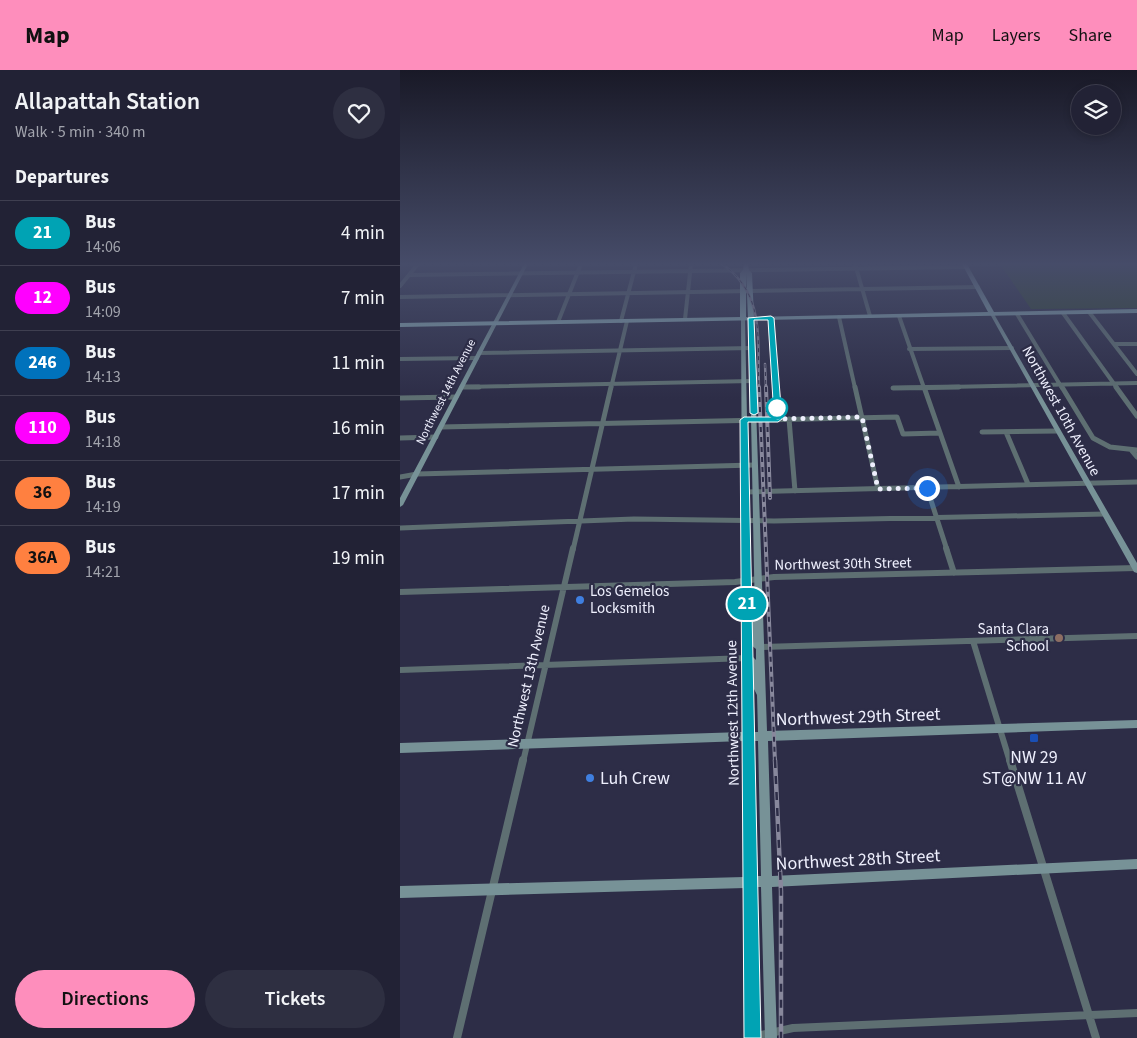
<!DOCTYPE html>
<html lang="en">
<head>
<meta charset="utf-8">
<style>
  body { margin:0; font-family:"Source Sans 3",sans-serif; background:#2e2f41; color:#f1f3f6; height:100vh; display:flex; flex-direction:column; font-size:19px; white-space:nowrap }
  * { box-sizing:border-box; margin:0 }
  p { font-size:16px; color:#a2a4ad }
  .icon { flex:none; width:28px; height:28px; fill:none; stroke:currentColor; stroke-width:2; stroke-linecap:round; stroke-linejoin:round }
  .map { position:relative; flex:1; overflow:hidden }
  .drawer { display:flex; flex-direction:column; background:#222235; width:400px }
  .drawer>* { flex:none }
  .badge { padding:0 10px; border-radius:16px; font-size:18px; line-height:32px }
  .fabs { position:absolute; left:671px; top:15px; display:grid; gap:10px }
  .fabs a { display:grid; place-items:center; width:50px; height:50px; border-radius:50%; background:#222235; box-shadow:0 2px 8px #0003,0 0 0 1px #3f3f50; font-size:25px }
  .you { position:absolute; width:25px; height:25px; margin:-12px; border:4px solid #fff; border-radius:50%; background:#1a73e8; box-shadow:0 0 0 8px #1a73e833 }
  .map>.badge { position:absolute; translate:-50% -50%; box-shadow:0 0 0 2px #fff }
  h2 { padding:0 15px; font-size:19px; line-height:45px }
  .round { display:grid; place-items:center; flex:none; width:52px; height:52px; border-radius:26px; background:#2e2f41 }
  .overview { display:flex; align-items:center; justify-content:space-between; height:85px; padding:0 15px }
  h1 { font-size:24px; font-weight:600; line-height:38px }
  .primary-button { display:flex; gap:10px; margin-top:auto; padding:10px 15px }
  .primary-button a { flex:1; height:58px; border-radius:30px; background:#fe8ebc; color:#111; font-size:20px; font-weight:600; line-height:58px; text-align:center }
  .primary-button a+a { background:#2e2f41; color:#f1f3f6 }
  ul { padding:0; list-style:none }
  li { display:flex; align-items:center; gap:15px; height:65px; padding:0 15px; border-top:1px solid #3f3f50 }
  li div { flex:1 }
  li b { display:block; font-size:19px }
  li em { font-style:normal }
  li .badge { min-width:55px; font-weight:700; text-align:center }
  header { display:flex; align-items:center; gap:30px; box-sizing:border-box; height:70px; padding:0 25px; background:#fe8ebc; color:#111 }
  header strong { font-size:24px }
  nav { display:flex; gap:28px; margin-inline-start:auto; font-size:18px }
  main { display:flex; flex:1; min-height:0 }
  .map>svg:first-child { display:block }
</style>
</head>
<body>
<header>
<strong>Map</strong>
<nav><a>Map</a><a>Layers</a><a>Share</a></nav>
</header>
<main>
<section class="drawer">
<div class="overview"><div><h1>Allapattah Station</h1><p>Walk · 5 min · 340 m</p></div><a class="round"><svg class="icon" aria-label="heart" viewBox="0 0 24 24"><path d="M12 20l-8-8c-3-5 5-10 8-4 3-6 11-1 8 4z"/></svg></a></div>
<h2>Departures</h2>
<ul>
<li><span class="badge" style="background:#00a3b4;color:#fff">21</span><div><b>Bus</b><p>14:06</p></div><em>4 min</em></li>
<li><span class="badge" style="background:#f0f;color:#fff">12</span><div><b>Bus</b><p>14:09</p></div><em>7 min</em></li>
<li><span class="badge" style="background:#0072bc;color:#fff">246</span><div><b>Bus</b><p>14:13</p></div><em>11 min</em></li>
<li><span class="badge" style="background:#f0f;color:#fff">110</span><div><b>Bus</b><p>14:18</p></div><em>16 min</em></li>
<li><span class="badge" style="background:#ff8040;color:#111">36</span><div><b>Bus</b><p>14:19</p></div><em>17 min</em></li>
<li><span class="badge" style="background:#ff8040;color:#111">36A</span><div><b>Bus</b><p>14:21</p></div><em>19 min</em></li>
</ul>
<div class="primary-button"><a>Directions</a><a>Tickets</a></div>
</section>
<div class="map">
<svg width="737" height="968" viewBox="0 0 737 968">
  <rect width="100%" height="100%" fill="#2d2d47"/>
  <path fill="#314530" d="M600,194H737V238L631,239Z"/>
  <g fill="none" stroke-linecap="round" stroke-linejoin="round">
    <path stroke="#5e6f72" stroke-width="4" d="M455,194L470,246
      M10,205L566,197
      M0,216L18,194
      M0,227L578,217
      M689,242L737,304
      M663,243L717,318
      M617,244L662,318
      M499,246L524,318
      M439,247L455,318
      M285,249L291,194
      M221,251L236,194
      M158,252L181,194
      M715,274H737
      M509,279L612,278
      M79,283L351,278
      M0,289L77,288
      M62,317L352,311
      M211,318L227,251
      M498,318L737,313"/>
    <path stroke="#5e6f72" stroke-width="5" d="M62,317H79
      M455,317L478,419
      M524,317L559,417
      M662,317L693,368L710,377L737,380
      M716,317L737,346
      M493,318L559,317
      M0,328L56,327
      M389,349L395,421
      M41,357L497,347L503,364L539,363
      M582,362L658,361
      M606,362L628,414
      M0,368L36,367
      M732,381L737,387
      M0,407L17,404L354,395
      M527,418L547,480
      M346,422L737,412
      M0,458L234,449L374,451L705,444
      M173,480L211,317"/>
    <path stroke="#5e6f72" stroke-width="6" d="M546,478L554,503
      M0,522L335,512L374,507L736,498
      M573,571L610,692
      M360,577L737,566
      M0,600L348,588
      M123,692L173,478"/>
    <path stroke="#5e6f72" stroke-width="8" d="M610,690L696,968
      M57,968L123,690
      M348,968L393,958L737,943"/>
    <path fill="#779297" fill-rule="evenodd" d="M124,194H128L3,435L0,437V428Z
      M590,243L594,244L737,493V503L734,502L590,244Z
      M349,247L353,248L367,661L737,650V658L368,671L372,806L737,789V799L372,817L377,968H365L361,817H356L358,968H346L345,818L0,828V816L344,807V671L0,683V673L343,662L341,249L343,248L345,249L351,548L355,549ZM351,575L356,579V590L352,586ZM352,615L357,625L358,662H353ZM353,671H358L361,806H355Z"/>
    <path fill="#8aadb4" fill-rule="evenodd" d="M344,194H348L349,200L352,203L354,247L588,242L562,194H567L594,242L737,239V243L0,257V253L340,247V203L343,200ZM346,203L348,247H346Z"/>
    <defs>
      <path id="rail-far2" d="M322,194C366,224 357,271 359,318
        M365,294L366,318"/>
      <path id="rail-far1" d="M359,317L375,692
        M366,317L370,428"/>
      <path id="rail" d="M375,690L381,821V968"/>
    </defs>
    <use href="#rail-far2" stroke="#88889c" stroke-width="2.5"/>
    <use href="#rail-far1" stroke="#88889c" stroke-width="4"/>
    <use href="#rail" stroke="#88889c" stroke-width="4.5"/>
    <use href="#rail-far2" stroke="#2d2d47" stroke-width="1" stroke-dasharray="4" stroke-linecap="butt"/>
    <use href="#rail-far1" stroke="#2d2d47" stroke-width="2" stroke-dasharray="5" stroke-linecap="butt"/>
    <use href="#rail" stroke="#2d2d47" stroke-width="2.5" stroke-dasharray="8" stroke-linecap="butt"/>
  </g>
  <linearGradient id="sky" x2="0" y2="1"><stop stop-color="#191927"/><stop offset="0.59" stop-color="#464c69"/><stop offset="1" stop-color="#464c69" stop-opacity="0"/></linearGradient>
  <rect width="737" height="329" fill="url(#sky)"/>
  <path fill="#00a3b4" stroke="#fff" d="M371,246L374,248L382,349L378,352H348L361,968H344L340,350L344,347H374L368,250H354L358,343L354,345L350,343L348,248Z"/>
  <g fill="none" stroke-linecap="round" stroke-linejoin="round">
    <path stroke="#eeeffd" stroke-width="5" stroke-dasharray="0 9" d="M377,338L378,349L462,347L478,419L527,418"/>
  </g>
  <circle fill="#fff" stroke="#00a3b4" stroke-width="2.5" cx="377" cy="338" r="10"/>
  <g fill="#3f7fe0" stroke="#2d2d47" stroke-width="2">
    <circle cx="180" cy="530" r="5"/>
    <circle cx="190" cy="708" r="5"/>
  </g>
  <circle fill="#8d6e63" stroke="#2d2d47" stroke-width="2" cx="659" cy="568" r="5"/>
  <rect fill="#1a4fb4" stroke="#2d2d47" stroke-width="2" x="629" y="663" width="10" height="10" rx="2.5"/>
  <g text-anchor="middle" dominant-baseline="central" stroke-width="4.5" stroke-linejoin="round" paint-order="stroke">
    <g font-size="12" fill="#eeeffd" stroke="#2d2d47">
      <text transform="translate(46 322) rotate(-63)">Northwest 14th Avenue</text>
    </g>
    <g font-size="15" fill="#eeeffd" stroke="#2d2d47">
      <text transform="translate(661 341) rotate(61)">Northwest 10th Avenue</text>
      <text transform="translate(443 494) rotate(-1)">Northwest 30th Street</text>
      <text transform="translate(129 606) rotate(-77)">Northwest 13th Avenue</text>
      <text transform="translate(333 643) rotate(-91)">Northwest 12th Avenue</text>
    </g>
    <g font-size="15" fill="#eeeffd" stroke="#2d2d47" text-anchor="start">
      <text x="190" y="521">Los Gemelos<tspan x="190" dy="17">Locksmith</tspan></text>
      <text x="649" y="559" text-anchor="end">Santa Clara<tspan x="649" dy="17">School</tspan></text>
    </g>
    <g font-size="18" fill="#eeeffd" stroke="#2d2d47">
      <text transform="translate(458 647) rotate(-2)">Northwest 29th Street</text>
      <text transform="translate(458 790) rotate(-3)">Northwest 28th Street</text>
    </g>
    <g font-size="18" fill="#eeeffd" stroke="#2d2d47">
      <text x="634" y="687">NW 29<tspan x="634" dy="21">ST@NW 11 AV</tspan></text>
      <text x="200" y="708" text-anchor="start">Luh Crew</text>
    </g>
  </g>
</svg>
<div class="fabs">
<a><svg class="icon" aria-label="layers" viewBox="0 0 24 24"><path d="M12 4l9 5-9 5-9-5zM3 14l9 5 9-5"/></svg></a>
</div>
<div class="you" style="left:527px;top:418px"></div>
<b class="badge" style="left:347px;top:534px;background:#00a3b4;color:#fff">21</b>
</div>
</main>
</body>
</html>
